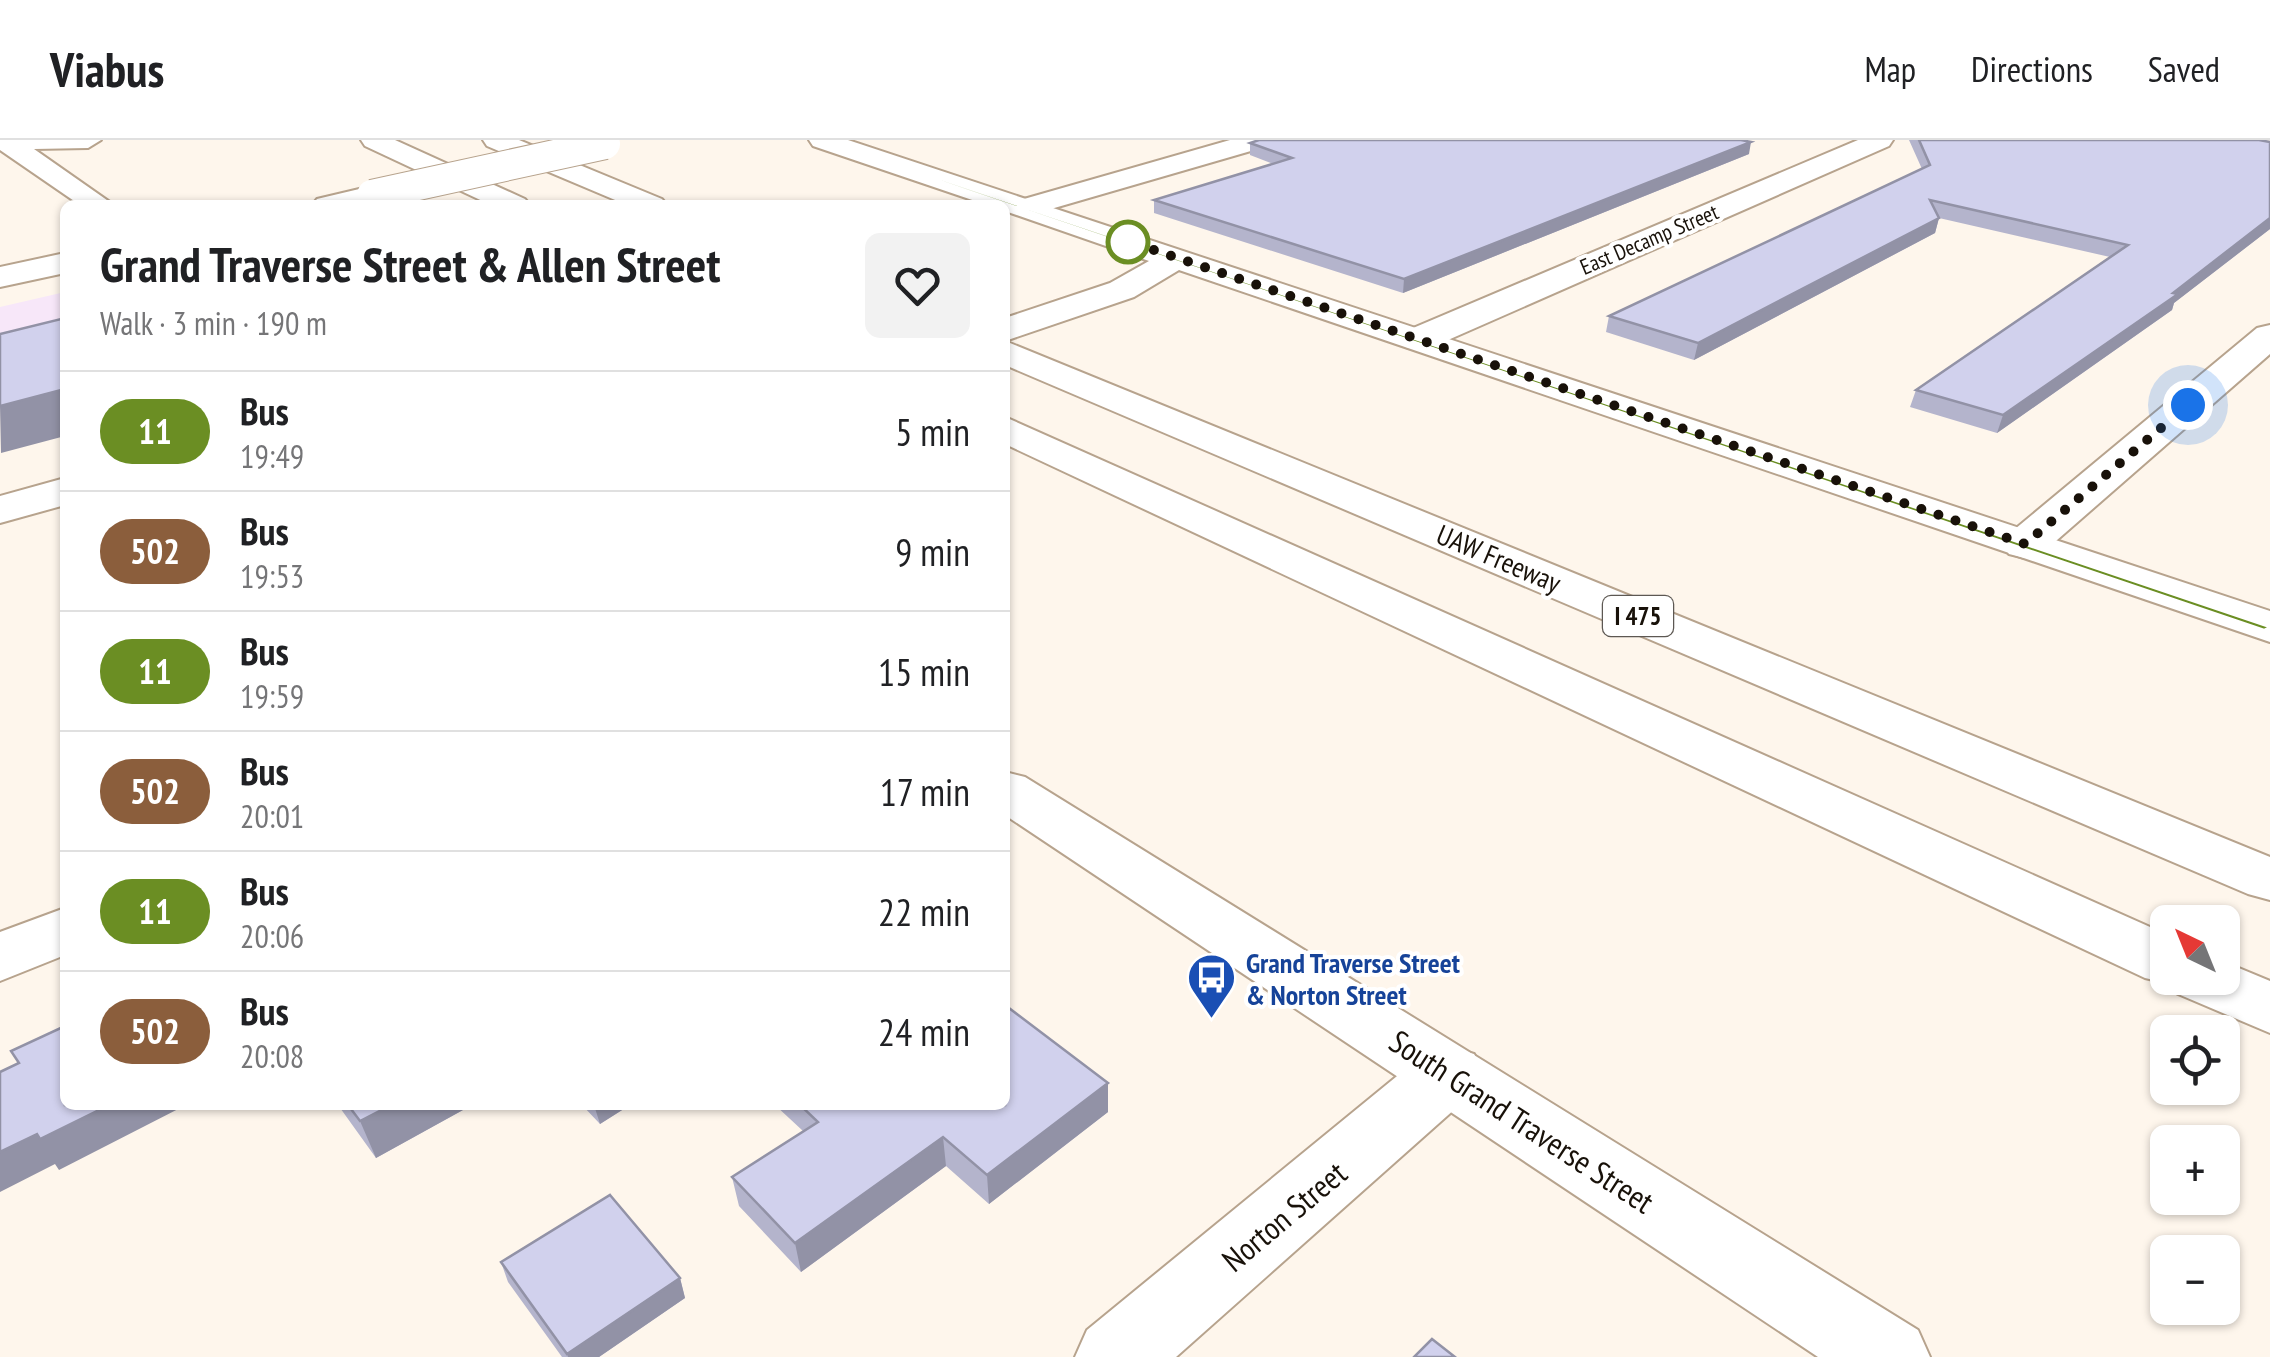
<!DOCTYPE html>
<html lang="en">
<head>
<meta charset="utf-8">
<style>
  body { margin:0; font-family:"PT Sans Narrow",sans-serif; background:#f2f2f2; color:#202124; height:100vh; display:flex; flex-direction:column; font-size:38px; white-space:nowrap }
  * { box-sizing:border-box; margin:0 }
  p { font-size:32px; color:#757577 }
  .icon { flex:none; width:55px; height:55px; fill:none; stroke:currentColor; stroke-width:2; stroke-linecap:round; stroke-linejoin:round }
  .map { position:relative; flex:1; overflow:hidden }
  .details { position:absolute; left:60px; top:60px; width:950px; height:910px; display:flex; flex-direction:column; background:#fff; border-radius:15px; box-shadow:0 2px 8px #0004 }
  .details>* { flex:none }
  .badge { padding:0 20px; border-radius:32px; font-size:35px; line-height:65px }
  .needle { width:65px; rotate:317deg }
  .controls { position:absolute; left:2150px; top:765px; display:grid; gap:20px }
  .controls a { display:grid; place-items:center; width:90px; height:90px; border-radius:15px; background:#fff; box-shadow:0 2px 8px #0004; font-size:50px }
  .you { position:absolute; width:50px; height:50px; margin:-25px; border:8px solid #fff; border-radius:50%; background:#1a73e8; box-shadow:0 0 0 15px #1a73e833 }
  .map>.badge { position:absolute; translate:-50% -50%; box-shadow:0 0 0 5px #fff }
  .round { display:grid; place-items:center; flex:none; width:105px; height:105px; border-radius:15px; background:#f2f2f2 }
  .headline { display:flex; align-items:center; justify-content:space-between; height:170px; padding:0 40px }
  h1 { font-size:48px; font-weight:800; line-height:75px }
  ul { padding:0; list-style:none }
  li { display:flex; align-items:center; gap:30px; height:120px; padding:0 40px; border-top:2px solid #e0e0e0 }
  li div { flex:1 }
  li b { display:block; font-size:38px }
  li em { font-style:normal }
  li .badge { min-width:110px; font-weight:700; text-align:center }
  header { display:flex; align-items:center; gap:60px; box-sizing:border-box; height:140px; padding:0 50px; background:#fff; border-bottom:2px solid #e0e0e0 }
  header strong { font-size:48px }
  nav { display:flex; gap:55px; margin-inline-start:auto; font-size:35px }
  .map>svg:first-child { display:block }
</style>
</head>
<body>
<header>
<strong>Viabus</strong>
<nav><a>Map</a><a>Directions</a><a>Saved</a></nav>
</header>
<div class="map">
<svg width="2270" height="1217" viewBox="0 0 2270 1217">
  <rect width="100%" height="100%" fill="#fef6ec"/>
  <path fill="#f7e7f9" d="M65,152V219L0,236V167Z"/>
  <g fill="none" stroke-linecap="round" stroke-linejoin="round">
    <defs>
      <path id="street" d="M1230,0H1272L1268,6L1037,73H1017L1012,67L1017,61Z
        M1858,0H1893L1889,6L1432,207L1419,210L1406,207L1401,199L1406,191Z
        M2270,185V214L2041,414L2025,418L2009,414L2002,404L2009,394L2257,188Z
        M65,338V365L0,383V356Z
        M65,768V815L0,841V792Z
        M1449,907L1474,914L1484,933L1474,952L1176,1217H1075L1087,1190L1424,914Z"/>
      <path id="secondary" d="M0,0H101L88,8L34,9L114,65H80L0,10Z
        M809,0H848L2270,471V502L1179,130L1134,157L1005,201V178L1110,143L1149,121L1005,71V65H987L813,6Z
        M372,46L382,49L386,55L382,61L312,65L317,59Z
        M65,113V133L0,147V127Z
        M1005,632L1025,637L1918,1190L1930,1217H1818L1005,675Z"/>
      <path id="highway" d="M361,0H395L525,59L530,65H491L365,6Z
        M483,0H519L662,59L667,65H627L487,6Z
        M1005,201L2270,717V760L2248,754L1005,225Z
        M1005,277L2168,795V838H2222V821L2270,841V893L2178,854L2171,844L2145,838L1005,304Z"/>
    </defs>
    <use href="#street" stroke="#b7a38d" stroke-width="4"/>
    <use href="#secondary" stroke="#b7a38d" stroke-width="4"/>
    <use href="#highway" stroke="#b7a38d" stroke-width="4"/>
    <use href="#street" fill="#fff" fill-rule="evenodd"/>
    <use href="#secondary" fill="#fff" fill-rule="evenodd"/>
    <use href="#highway" fill="#fff" fill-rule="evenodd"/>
    <defs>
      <path id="secondary-bridge" d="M372,55L605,4"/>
    </defs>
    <use href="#secondary-bridge" stroke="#b7a38d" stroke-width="32" stroke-linecap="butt"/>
    <use href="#secondary-bridge" stroke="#fff" stroke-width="30"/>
  </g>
  <path fill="#b4b4cc" d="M1909,0H2259L2270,2V89L2174,163L2172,170L1997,293L1910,267L1916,250L2110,117L1939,78L1935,93L1694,220L1606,192L1609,176L1922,29Z
    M1250,3L1749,14L1403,153L1154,73V60L1273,24L1250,15Z
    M1108,943V972L989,1064L946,1026L801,1132L739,1066L732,1037L803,991L775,965H1005Z
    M338,965H472L376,1018Z
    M582,965H630L600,984Z
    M501,1122L680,1138L685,1158L599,1217H562L508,1142Z"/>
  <path fill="#9292a6" d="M1751,2L1749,14L1403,153L1404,139Z
    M1939,78L1935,93L1694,220L1698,203Z
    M2270,78V89L2174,163L2172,170L1997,293L2003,275Z
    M65,249V296L1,313L0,266Z
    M1108,943V972L989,1064L987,1035Z
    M109,965H186L59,1030L55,1024L0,1052V1012L37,994Z
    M391,965H472L376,1018L360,981Z
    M594,965H630L600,984Z
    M943,997L946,1026L801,1132L795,1103Z
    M680,1138L685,1158L599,1217H568L567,1214Z"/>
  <path fill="#d1d1ed" stroke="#9292a6" stroke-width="2.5" d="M1259,0H1741L1751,2L1404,139L1154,60L1292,18L1250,3Z
    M1919,0H2259L2270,2V78L2173,153L2178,154L2003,275L1916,250L2128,105L1930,60L1939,78L1698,203L1609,176L1930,25Z
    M65,178V249L0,266V194Z
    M1005,865L1108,943L987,1035L943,997L795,1103L732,1037L818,982L800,965H1005Z
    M65,886V965H109L40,999L37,994L0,1012V932L19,923L11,911Z
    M348,965H391L360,981Z
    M610,1055L680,1138L567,1214L501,1122Z
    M1432,1199L1455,1217H1414Z"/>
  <path fill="#6b8e23" stroke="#fff" stroke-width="2.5" d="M818,0H825L2270,487L2264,490Z"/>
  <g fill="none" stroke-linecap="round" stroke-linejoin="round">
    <path stroke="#181109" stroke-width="10" stroke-dasharray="0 18" d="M1128,102L1124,100L2025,404L2188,265"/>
  </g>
  <defs>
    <symbol id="bus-pin" viewBox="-11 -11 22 30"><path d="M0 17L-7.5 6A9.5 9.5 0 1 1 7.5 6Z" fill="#1a4fb4" stroke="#fff"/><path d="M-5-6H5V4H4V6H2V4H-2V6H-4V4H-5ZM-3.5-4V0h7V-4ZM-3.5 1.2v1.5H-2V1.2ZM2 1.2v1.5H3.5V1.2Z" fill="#fff"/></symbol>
  </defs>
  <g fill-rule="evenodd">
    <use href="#bus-pin" x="1184" y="810" width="55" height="75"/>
  </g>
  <circle fill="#fff" stroke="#6b8e23" stroke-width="5" cx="1128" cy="102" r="20"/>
  <g text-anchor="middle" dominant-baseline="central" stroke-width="8" stroke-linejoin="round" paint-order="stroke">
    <g font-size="22" fill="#181109" stroke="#fff">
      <text transform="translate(1649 99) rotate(-23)">East Decamp Street</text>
    </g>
    <rect fill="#fff" stroke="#5d5853" stroke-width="2.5" x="1603" y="456" width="70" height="40" rx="8"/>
    <g font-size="25" font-weight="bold" fill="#181109">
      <text x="1638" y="476">I 475</text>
    </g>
    <g font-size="28" fill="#181109" stroke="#fff">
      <text transform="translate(1499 418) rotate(23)">UAW Freeway</text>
    </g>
    <g font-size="28" font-weight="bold" fill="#164399" stroke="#fff" text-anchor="start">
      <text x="1246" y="822">Grand Traverse Street<tspan x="1246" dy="32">&amp; Norton Street</tspan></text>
    </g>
    <g font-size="32" fill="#181109" stroke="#fff">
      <text transform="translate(1522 981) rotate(33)">South Grand Traverse Street</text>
      <text transform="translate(1284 1076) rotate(-40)">Norton Street</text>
    </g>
  </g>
</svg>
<div class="controls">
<a><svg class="needle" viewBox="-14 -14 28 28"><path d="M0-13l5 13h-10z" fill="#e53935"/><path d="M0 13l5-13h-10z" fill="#757577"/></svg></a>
<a><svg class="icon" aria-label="locate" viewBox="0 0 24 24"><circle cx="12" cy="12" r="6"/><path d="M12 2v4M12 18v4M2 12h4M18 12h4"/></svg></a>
<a>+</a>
<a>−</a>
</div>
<div class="you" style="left:2188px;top:265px"></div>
<section class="details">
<div class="headline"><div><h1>Grand Traverse Street &amp; Allen Street</h1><p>Walk · 3 min · 190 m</p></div><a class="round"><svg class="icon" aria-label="heart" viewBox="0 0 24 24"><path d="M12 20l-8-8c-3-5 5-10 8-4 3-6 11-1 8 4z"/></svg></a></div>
<ul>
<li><span class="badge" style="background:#6b8e23;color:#fff">11</span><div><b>Bus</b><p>19:49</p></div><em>5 min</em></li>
<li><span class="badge" style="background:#8b5e3c;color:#fff">502</span><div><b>Bus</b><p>19:53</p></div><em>9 min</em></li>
<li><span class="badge" style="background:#6b8e23;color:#fff">11</span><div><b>Bus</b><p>19:59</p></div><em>15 min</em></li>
<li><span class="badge" style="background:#8b5e3c;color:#fff">502</span><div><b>Bus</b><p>20:01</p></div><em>17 min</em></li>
<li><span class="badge" style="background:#6b8e23;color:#fff">11</span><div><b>Bus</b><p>20:06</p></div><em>22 min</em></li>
<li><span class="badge" style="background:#8b5e3c;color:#fff">502</span><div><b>Bus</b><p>20:08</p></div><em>24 min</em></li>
</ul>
</section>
</div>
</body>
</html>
